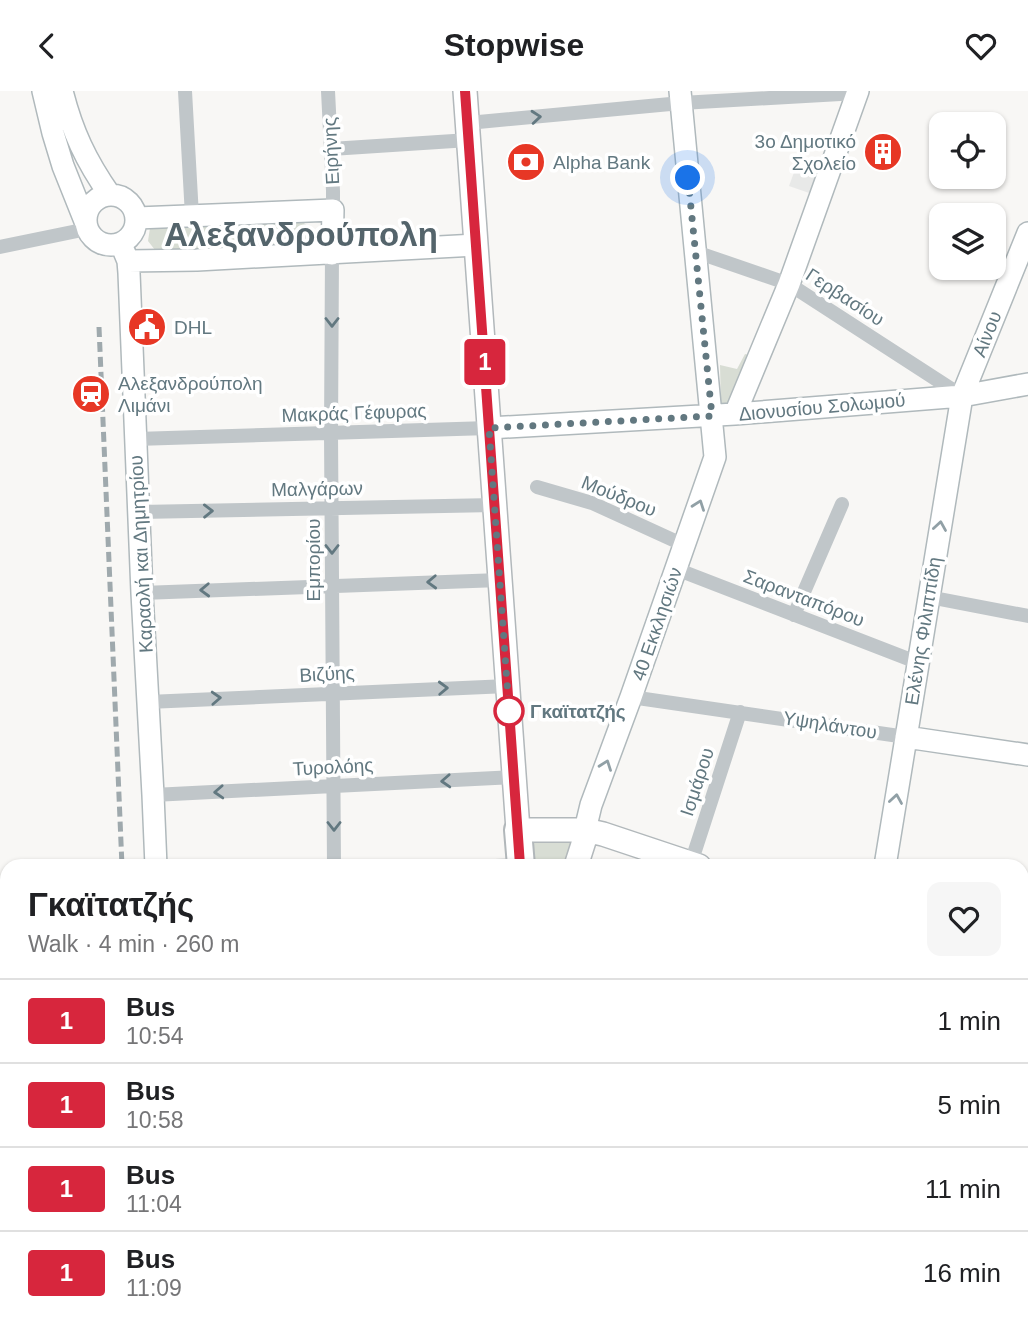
<!DOCTYPE html>
<html lang="en">
<head>
<meta charset="utf-8">
<style>
  body { margin:0; font-family:Arial,sans-serif; background:#f6f6f6; color:#202124; height:100vh; display:flex; flex-direction:column; font-size:26px; white-space:nowrap }
  * { box-sizing:border-box; margin:0 }
  p { font-size:23px; color:#757577 }
  .icon { flex:none; width:38px; height:38px; fill:none; stroke:currentColor; stroke-width:2; stroke-linecap:round; stroke-linejoin:round }
  .map { position:relative; flex:1; overflow:hidden }
  .drawer { position:absolute; left:0px; top:768px; width:1029px; height:471px; display:flex; flex-direction:column; background:#fff; border-radius:21px 21px 0 0; box-shadow:0 2px 5px #0004 }
  .drawer>* { flex:none }
  .badge { padding:0 14px; border-radius:5px; font-size:24px; line-height:46px }
  .buttons { position:absolute; left:929px; top:21px; display:grid; gap:14px }
  .buttons a { display:grid; place-items:center; width:77px; height:77px; border-radius:14px; background:#fff; box-shadow:0 2px 5px #0004; font-size:35px }
  .you { position:absolute; width:35px; height:35px; margin:-18px; border:5px solid #fff; border-radius:50%; background:#1a73e8; box-shadow:0 0 0 10px #1a73e833 }
  .map>.badge { position:absolute; translate:-50% -50%; box-shadow:0 0 0 4px #fff }
  .round { display:grid; place-items:center; flex:none; width:74px; height:74px; border-radius:14px; background:#f6f6f6 }
  .head { display:flex; align-items:center; justify-content:space-between; height:119px; padding:0 28px }
  h1 { font-size:33px; font-weight:600; line-height:52px }
  ul { padding:0; list-style:none }
  li { display:flex; align-items:center; gap:21px; height:84px; padding:0 28px; border-top:2px solid #e0e0e0 }
  li div { flex:1 }
  li b { display:block; font-size:26px }
  li em { font-style:normal }
  li .badge { min-width:77px; font-weight:700; text-align:center }
  header { display:flex; justify-content:space-between; align-items:center; height:91px; padding:0 28px; background:#fff; font-size:32px; font-weight:600 }
  .map>svg:first-child { display:block }
</style>
</head>
<body>
<header><svg class="icon" aria-label="back" viewBox="0 0 24 24"><path d="M15 5l-7 7 7 7"/></svg>Stopwise<svg class="icon" aria-label="heart" viewBox="0 0 24 24"><path d="M12 20l-8-8c-3-5 5-10 8-4 3-6 11-1 8 4z"/></svg></header>
<div class="map">
<svg width="1028" height="1238" viewBox="0 0 1028 1238">
  <rect width="100%" height="100%" fill="#f8f7f5"/>
  <path fill="#e8e9e8" d="M799,68L822,76L812,103L789,95Z"/>
  <path fill="#d8ddd4" d="M299,129C308,134 313,138 311,149L299,158L155,159L148,150L150,137Z
    M745,263L753,265L732,317H721L720,274L737,278Z
    M527,747L575,750L568,775H527Z
    M212,1232H294L293,1238H216Z"/>
  <g fill="none" stroke-linecap="round" stroke-linejoin="round">
    <defs>
      <path id="secondary" d="M43,0L53,42L63,75L85,130
        M62,0C72,40 86,70 110,104
        M86 129a25 25 0 1 1 50 0a25 25 0 1 1-50 0Z
        M137,127L333,119L332,163
        M121,153L128,170L129,182L142,502L153,704L156,775
        M128,170L197,169L476,154
        M735,323L789,193L858,0
        M489,337L735,323L962,305L1028,293
        M906,646L1028,664
        M585,739L591,714L631,606L715,366L680,0
        M885,775L962,305L1028,142
        M1022,888L1028,890
        M1022,1130L1028,1126
        M178,1232V1238
        M899,1238L905,1232"/>
      <path id="primary" d="M465,0L518,739H585L603,743L699,775
        M576,775L584,750L585,739
        M818,1238L819,1232"/>
      <path id="highway" d="M518,739L521,775
        M446,1238L447,1232"/>
    </defs>
    <use href="#secondary" stroke="#b0b9bc" stroke-width="24"/>
    <use href="#primary" stroke="#b2b8bb" stroke-width="26"/>
    <use href="#highway" stroke="#b1b7ba" stroke-width="30"/>
    <path stroke="#c0c6c9" stroke-width="14" d="M185,0L192,125
      M328,0L333,100V119
      M468,32L681,12L858,2
      M331,58L469,49
      M0,156L87,138
      M696,161L789,193L962,305
      M332,163L331,343L334,775
      M136,348L489,337
      M537,396L592,412L684,454
      M140,421L495,414
      M676,478L919,572
      M142,502L500,489
      M929,506L1028,525
      M794,524L842,413
      M631,606L906,646
      M148,611L508,595
      M153,704L514,686
      M691,772L740,621
      M495,775L520,774
      M1022,1065L1028,1066
      M1022,1172L1028,1167
      M1022,1186L1028,1191
      M302,1238V1232
      M547,1238L550,1232
      M653,1238L654,1232
      M950,1238L955,1232"/>
    <use href="#secondary" stroke="#fff" stroke-width="21"/>
    <use href="#primary" stroke="#fff" stroke-width="23"/>
    <use href="#highway" stroke="#fff" stroke-width="26"/>
    <path stroke="#9fa9ad" stroke-width="5" stroke-dasharray="10 5" stroke-linecap="butt" d="M99,236L122,775
      M1022,1153L1028,1148
      M125,1238V1232
      M928,1238L934,1232"/>
  </g>
  <defs><path id="oneway-chevron" d="M-2-3.5L2.5 0L-2 3.5" fill="none" stroke-width="1.6" stroke-linecap="round" stroke-linejoin="round" transform="scale(1.75)"/></defs>
  <g stroke="#627880">
    <use href="#oneway-chevron" transform="translate(536 26) rotate(-5)"/>
    <use href="#oneway-chevron" transform="translate(332 231) rotate(90)"/>
    <use href="#oneway-chevron" transform="translate(208 420) rotate(-1)"/>
    <use href="#oneway-chevron" transform="translate(332 458) rotate(90)"/>
    <use href="#oneway-chevron" transform="translate(432 491) rotate(178)"/>
    <use href="#oneway-chevron" transform="translate(205 499) rotate(178)"/>
    <use href="#oneway-chevron" transform="translate(443 597) rotate(-2)"/>
    <use href="#oneway-chevron" transform="translate(216 607) rotate(-3)"/>
    <use href="#oneway-chevron" transform="translate(446 690) rotate(177)"/>
    <use href="#oneway-chevron" transform="translate(219 701) rotate(177)"/>
    <use href="#oneway-chevron" transform="translate(334 735) rotate(90)"/>
  </g>
  <g stroke="#91a0a6">
    <use href="#oneway-chevron" transform="translate(699 414) rotate(-70)"/>
    <use href="#oneway-chevron" transform="translate(940 435) rotate(-81)"/>
    <use href="#oneway-chevron" transform="translate(606 674) rotate(-70)"/>
    <use href="#oneway-chevron" transform="translate(896 708) rotate(-81)"/>
  </g>
  <g fill="none" stroke-linecap="round" stroke-linejoin="round">
    <defs>
      <path id="line" d="M465,0L520,774"/>
    </defs>
    <use href="#line" stroke="#fff" stroke-width="16"/>
    <use href="#line" stroke="#d7263d" stroke-width="10"/>
    <path stroke="#627880" stroke-width="7" stroke-dasharray="0 12.6" d="M509,620L489,337L712,325L688,87"/>
  </g>
  <defs>
    <symbol id="building-disc" viewBox="-11 -11 22 22"><circle r="9.5" fill="#e73725" stroke="#fff"/><path d="M-4-6H4V6H1V3H-1V6H-4ZM-2.5-4.3h1.7v1.8h-1.7ZM.8-4.3h1.7v1.8H.8ZM-2.5-1h1.7V.8h-1.7ZM.8-1h1.7V.8H.8Z" fill="#fff"/></symbol>
    <symbol id="bank-disc" viewBox="-11 -11 22 22"><circle r="9.5" fill="#e73725" stroke="#fff"/><path d="M-6-4H6V4H-6ZM0-2.3a2.3 2.3 0 1 0 0 4.6a2.3 2.3 0 1 0 0-4.6Z" fill="#fff"/></symbol>
    <symbol id="civic-disc" viewBox="-11 -11 22 22"><circle r="9.5" fill="#e73725" stroke="#fff"/><path d="M-.6-6.5H3V-4.5H.6V-3L4-1V1h2V6H-6V1h2V-1L-.6-3ZM-1.2 2.5V6h2.4V2.5Z" fill="#fff"/></symbol>
    <symbol id="station-disc" viewBox="-11 -11 22 22"><circle r="9.5" fill="#e73725" stroke="#fff"/><path d="M-3-6H3Q5-6 5-4V2Q5 4 3 4L4.5 6H3L1.5 4h-3L-3 6H-4.5L-3 4Q-5 4-5 2V-4Q-5-6-3-6ZM-3.5-4v3h7v-3ZM-3.5 1v1.5H-2V1ZM2 1v1.5H3.5V1Z" fill="#fff"/></symbol>
  </defs>
  <g fill-rule="evenodd">
    <use href="#building-disc" x="861" y="39" width="44" height="44"/>
    <use href="#bank-disc" x="504" y="49" width="44" height="44"/>
    <use href="#civic-disc" x="125" y="214" width="44" height="44"/>
    <use href="#station-disc" x="69" y="281" width="44" height="44"/>
  </g>
  <circle fill="#fff" stroke="#d7263d" stroke-width="3.5" cx="509" cy="620" r="14"/>
  <g text-anchor="middle" dominant-baseline="central" stroke-width="7" stroke-linejoin="round" paint-order="stroke">
    <g font-size="19" fill="#627880" stroke="#fff" text-anchor="start">
      <text x="856" y="50" text-anchor="end">3ο Δημοτικό<tspan x="856" dy="22">Σχολείο</tspan></text>
      <text x="553" y="71">Alpha Bank</text>
      <text x="174" y="236">DHL</text>
      <text x="118" y="292">Αλεξανδρούπολη<tspan x="118" dy="22">Λιμάνι</tspan></text>
    </g>
    <g font-size="19" fill="#627880" stroke="#fff">
      <text transform="translate(331 60) rotate(-93)">Ειρήνης</text>
      <text transform="translate(845 206) rotate(33)">Γερβασίου</text>
      <text transform="translate(987 243) rotate(-68)">Αίνου</text>
      <text transform="translate(822 316) rotate(-5)">Διονυσίου Σολωμού</text>
      <text transform="translate(354 322) rotate(-2)">Μακράς Γέφυρας</text>
      <text transform="translate(317 398) rotate(-1)">Μαλγάρων</text>
      <text transform="translate(619 405) rotate(22)">Μούδρου</text>
      <text transform="translate(141 463) rotate(-93)">Καραολή και Δημητρίου</text>
      <text transform="translate(313 469) rotate(-90)">Εμπορίου</text>
      <text transform="translate(804 507) rotate(21)">Σαρανταπόρου</text>
      <text transform="translate(657 533) rotate(-71)">40 Εκκλησιών</text>
      <text transform="translate(923 540) rotate(-81)">Ελένης Φιλιππίδη</text>
      <text transform="translate(327 583) rotate(-3)">Βιζύης</text>
      <text transform="translate(830 634) rotate(9)">Υψηλάντου</text>
      <text transform="translate(333 676) rotate(-3)">Τυρολόης</text>
      <text transform="translate(697 691) rotate(-72)">Ισμάρου</text>
    </g>
    <g font-size="19" font-weight="bold" fill="#627880" stroke="#fff" text-anchor="start">
      <text x="530" y="620">Γκαϊτατζής</text>
    </g>
    <g font-size="33" font-weight="bold" fill="#54646b" stroke="#fff">
      <text x="301" y="143">Αλεξανδρούπολη</text>
    </g>
  </g>
</svg>
<div class="buttons">
<a><svg class="icon" aria-label="locate" viewBox="0 0 24 24"><circle cx="12" cy="12" r="6"/><path d="M12 2v4M12 18v4M2 12h4M18 12h4"/></svg></a>
<a><svg class="icon" aria-label="layers" viewBox="0 0 24 24"><path d="M12 4l9 5-9 5-9-5zM3 14l9 5 9-5"/></svg></a>
</div>
<div class="you" style="left:688px;top:87px"></div>
<b class="badge" style="left:485px;top:271px;background:#d7263d;color:#fff">1</b>
<section class="drawer">
<div class="head"><div><h1>Γκαϊτατζής</h1><p>Walk · 4 min · 260 m</p></div><a class="round"><svg class="icon" aria-label="heart" viewBox="0 0 24 24"><path d="M12 20l-8-8c-3-5 5-10 8-4 3-6 11-1 8 4z"/></svg></a></div>
<ul>
<li><span class="badge" style="background:#d7263d;color:#fff">1</span><div><b>Bus</b><p>10:54</p></div><em>1 min</em></li>
<li><span class="badge" style="background:#d7263d;color:#fff">1</span><div><b>Bus</b><p>10:58</p></div><em>5 min</em></li>
<li><span class="badge" style="background:#d7263d;color:#fff">1</span><div><b>Bus</b><p>11:04</p></div><em>11 min</em></li>
<li><span class="badge" style="background:#d7263d;color:#fff">1</span><div><b>Bus</b><p>11:09</p></div><em>16 min</em></li>
</ul>
</section>
</div>
</body>
</html>
